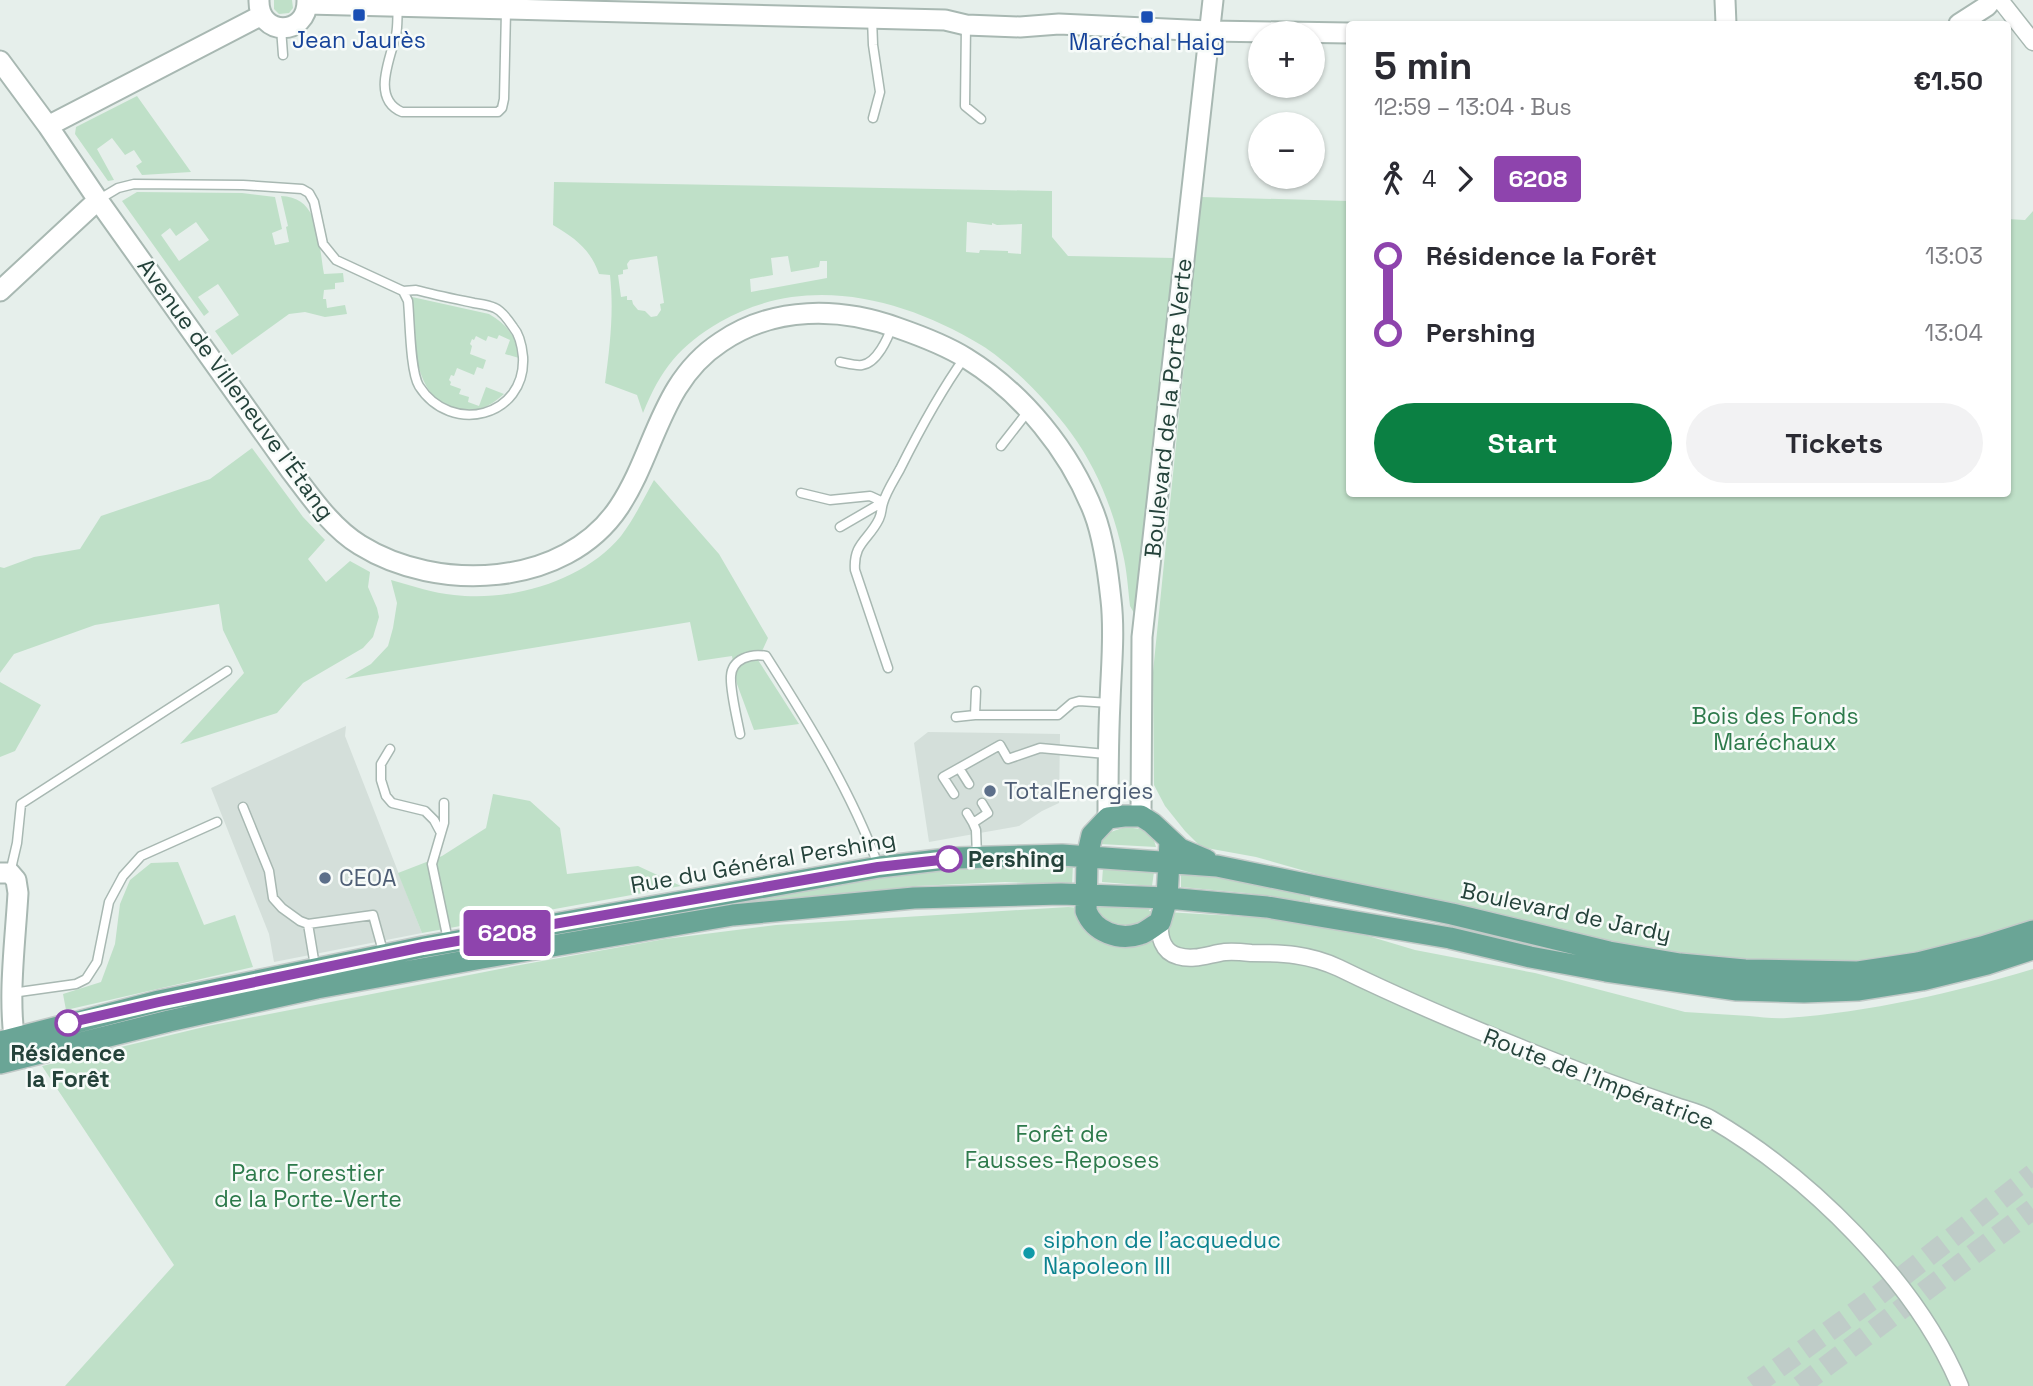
<!DOCTYPE html>
<html lang="en">
<head>
<meta charset="utf-8">
<style>
  body { margin:0; font-family:"Space Grotesk",sans-serif; background:#f2f2f3; color:#2b2b33; height:100vh; display:flex; flex-direction:column; font-size:26px; white-space:nowrap }
  * { box-sizing:border-box; margin:0 }
  p { font-size:23px; color:#7c7c81 }
  .icon { flex:none; width:38px; height:38px; fill:none; stroke:currentColor; stroke-width:2; stroke-linecap:round; stroke-linejoin:round }
  .map { position:relative; flex:1; overflow:hidden }
  .details { position:absolute; left:1346px; top:21px; width:665px; height:476px; display:flex; flex-direction:column; background:#fff; border-radius:7px; box-shadow:0 2px 5px #0004 }
  .details>* { flex:none }
  .badge { padding:0 14px; border-radius:5px; font-size:24px; line-height:46px }
  .buttons { position:absolute; left:1248px; top:21px; display:grid; gap:14px }
  .buttons a { display:grid; place-items:center; width:77px; height:77px; border-radius:50%; background:#fff; box-shadow:0 2px 5px #0004; font-size:35px }
  .map>.badge { position:absolute; translate:-50% -50%; box-shadow:0 0 0 4px #fff }
  .legs { display:flex; align-items:center; gap:10px; height:77px; padding:0 28px; font-size:23px }
  .legs p { margin-inline-start:auto }
  .head { display:flex; align-items:center; justify-content:space-between; height:119px; padding:0 28px }
  h1 { font-size:38px; font-weight:600; line-height:52px }
  .button { display:flex; gap:14px; margin-top:auto; padding:14px 28px }
  .button a { flex:1; height:80px; border-radius:42px; background:#0b8043; color:#fff; font-size:28px; font-weight:600; line-height:80px; text-align:center }
  .button a+a { background:#f2f2f3; color:#2b2b33 }
  ul { padding:0 28px; list-style:none }
  li { display:flex; align-items:center; gap:24px; height:77px; font-size:26px }
  li i { display:grid; place-items:center; width:10px; height:100%; margin:0 9px; background:currentColor }
  li i::after { content:''; width:18px; height:18px; margin:-9px; border:5px solid; border-radius:50%; background:#fff }
  li p { margin-inline-start:auto }
  li:first-child i { background:linear-gradient(#0000 50%,currentColor 0) }
  li:last-child i { background:linear-gradient(currentColor 50%,#0000 0) }
  .map>svg:first-child { display:block }
</style>
</head>
<body>
<div class="map">
<svg width="2033" height="1386" viewBox="0 0 2033 1386">
  <rect width="100%" height="100%" fill="#e6efeb"/>
  <path fill="#d4dfda" d="M346,726L345,736L422,933L274,962L269,934L211,788Z
    M928,732L1060,734L1059,803L1042,811L1019,826L929,842L914,743Z"/>
  <path fill="#bfe0c8" fill-rule="evenodd" d="M274,0H292L293,8L289,13L279,14L274,9Z
    M137,96L191,172L142,175L136,166L142,162L134,150L125,155L112,138L97,149L114,180L108,181L75,134L76,127Z
    M554,182L1052,191V237L1068,256L1175,258L1134,613L1130,606C1128,589 1127,571 1123,554C1114,512 1097,468 1071,433C1049,403 1012,364 981,345C901,297 805,273 720,322C679,346 661,369 643,413L637,395L605,383C610,346 614,312 610,275L599,274C591,250 575,238 553,225ZM967,222L992,225V223L997,225L1022,224L1021,254L1008,253V251L980,250L979,253L966,252ZM657,256L664,303L660,304L661,310L657,316L651,317L645,311L638,310L633,304L632,300H627V296L621,297L618,275L623,274V270L628,269L627,264L630,260ZM788,256L791,272L819,267L820,261H827V278L751,292L750,279L773,275L771,258Z
    M137,192L242,193L275,197L282,229L272,233L275,245L289,242L286,227L288,226L281,196C321,197 318,243 324,274L343,273L344,282L335,283V289L324,290L323,299H326L327,308L345,305L347,314L325,317L305,312L289,314L232,355L215,331L239,315L218,284L198,297L209,312L204,316L122,201ZM196,222L209,240L179,261L161,235L170,228L176,236Z
    M1201,197L1349,201V494H2007V219L2025,220L2033,211V922L1917,954L1857,964L1680,958L1414,902L1256,857L1201,847L1185,831L1165,806L1154,785L1153,672Z
    M412,297L489,314C507,324 517,337 519,358L505,354L510,340L499,335L497,339L488,336L486,341L476,336L474,340L472,339L470,344L472,346L470,354L486,360L483,369L477,367L474,375L457,368L454,376L451,375L449,380L451,382L450,385L461,389L459,394L469,397L468,402L479,406L486,387L504,394C492,405 476,414 459,410C409,398 416,337 412,297Z
    M252,448L303,517L325,540L308,559L326,582L350,561L370,572L368,587L377,608L379,617L373,637L363,648L303,683L277,713L180,744L244,673L223,630L219,604L95,625L14,654L0,673V567L4,568L34,557L80,549L101,516L210,479Z
    M654,480L719,554L768,638L758,660L799,724L754,730L737,684L732,656L698,661L690,622L345,679L371,664L388,646L393,628L397,603L391,580C412,586 433,593 454,595C511,602 584,581 621,536C634,519 644,498 654,480Z
    M0,682L41,705L15,751L0,757Z
    M493,794L530,801L560,828L567,874L638,866L681,886L422,933L398,873L442,856L486,828Z
    M1125,827L1141,829L1153,837L1156,847L1100,844L1108,833Z
    M178,862L204,925L235,915L253,967L66,1010L63,994L101,982L115,944L120,904L130,880L151,863Z
    M1024,862L1073,863L1072,885L1005,882L916,886L792,899L476,949L475,942L896,872Z
    M1103,868L1154,872L1152,886L1102,882Z
    M1181,873L1247,882L1310,897V902L1246,893L1181,887Z
    M1096,902L1151,906L1149,911L1318,921L1415,950L1535,973L1685,1012C1706,1013 1728,1015 1749,1016C1761,1017 1774,1019 1787,1018C1870,1012 1953,993 2033,969V1386H65L174,1265L42,1066L208,1026L520,965L665,939L776,925L1068,907L1095,909Z"/>
  <g fill="none" stroke-linecap="round" stroke-linejoin="round">
    <path stroke="#bfccc8" stroke-width="21" stroke-dasharray="21 10" stroke-linecap="butt" d="M1753,1386L1876,1297L2033,1174
      M1800,1386L2033,1209"/>
    <defs>
      <path id="service" d="M398,6C397,16 398,26 396,35C390,59 371,99 402,112H498L502,108L504,99L506,11
        M872,18L873,45L880,92L873,118
        M966,25L965,106L981,119
        M281,28L283,55
        M98,200L118,188L134,184L243,185L302,189L309,193L314,202L323,244L336,260L403,291L416,290C435,295 455,299 474,303C480,304 489,305 495,308C502,311 509,321 513,327C520,335 522,346 523,357C526,417 451,436 419,386C410,371 410,320 408,301L403,291
        M840,362C846,363 856,366 862,365C877,363 888,338 892,326
        M1001,446L1029,410
        M801,493L830,500L870,496L883,502L840,527
        M888,668L855,570C853,543 869,540 879,519C882,513 881,509 883,503C886,492 894,480 900,469C919,431 940,392 965,357
        M975,715L976,691
        M956,717L975,715H1058L1072,703L1079,701L1110,703
        M740,734C737,718 730,691 731,676C732,659 751,653 766,656C808,722 851,791 878,865
        M390,749L381,764V780L386,796L392,803L425,811L434,820L441,833
        M969,784L959,768L1000,745L1008,759L1040,748L1106,754
        M954,794L943,777L959,768
        M444,803V823L432,864L448,940
        M243,807L269,871L273,898L282,908L300,921L308,924L373,915L384,955
        M967,813L973,823
        M977,857L976,830L973,823L988,813L982,803
        M10,873L17,843L21,804L227,671
        M308,924L315,966
        M12,993L76,984L86,979L97,962L109,902L123,876L141,856L217,822"/>
      <path id="minor" d="M2000,0L2033,42
        M1160,922C1159,936 1162,952 1178,956C1194,961 1209,954 1225,952C1233,951 1242,952 1251,953C1283,953 1309,954 1339,968C1423,1009 1509,1044 1597,1078C1623,1088 1650,1097 1676,1106C1688,1110 1701,1113 1711,1119C1809,1176 1916,1281 1960,1386"/>
      <path id="tertiary" d="M259,0C258,37 308,37 307,0
        M1725,0L1726,24
        M307,4L945,20L966,25L1020,27L1059,24L1209,31L1349,33
        M1959,24L1987,6L1992,0
        M0,61L48,126L98,200L291,471C311,497 331,527 360,545C437,593 565,588 619,507C656,451 660,382 721,342C774,306 840,307 898,328C921,336 945,345 966,358C1023,393 1070,451 1094,513C1104,539 1108,572 1111,600C1115,634 1111,669 1110,702C1108,741 1108,780 1108,818
        M48,126L262,15
        M0,291L98,200
        M1141,816L1142,637L1213,0
        M0,873H10L16,880L18,893C15,946 7,1000 16,1051"/>
      <path id="primary" d="M1170,841L1167,898L1160,922C1153,926 1147,932 1140,934C1119,941 1094,932 1086,911L1087,857L1092,835L1108,818L1124,816H1141L1152,823L1180,849L1206,860
        M0,1042L159,1001L423,947L879,867L956,858L1062,855L1217,866L1452,914L1609,952L1680,964L1745,970L1858,972L1918,963L1982,947L2033,931
        M0,1063L169,1021L317,988L482,958L733,915L914,898L1061,894L1167,898L1267,907L1450,938L1530,957L1606,971L1737,990L1804,992L1859,990L1922,980L1987,964L2033,949"/>
    </defs>
    <use href="#service" stroke="#a8b8b2" stroke-width="11"/>
    <use href="#minor" stroke="#a8b8b2" stroke-width="19"/>
    <use href="#tertiary" stroke="#a8b8b2" stroke-width="23"/>
    <use href="#primary" stroke="#c2cac8" stroke-width="24"/>
    <use href="#service" stroke="#fff" stroke-width="8"/>
    <use href="#minor" stroke="#fff" stroke-width="16"/>
    <use href="#tertiary" stroke="#fff" stroke-width="19"/>
    <use href="#primary" stroke="#6aa596" stroke-width="21"/>
  </g>
  <g fill="none" stroke-linecap="round" stroke-linejoin="round">
    <defs>
      <path id="line-1" d="M68,1023L159,1002L423,947L878,867L949,859"/>
    </defs>
    <use href="#line-1" stroke="#fff" stroke-width="16"/>
    <use href="#line-1" stroke="#8e44ad" stroke-width="10"/>
  </g>
  <g fill="#1a4fb4" stroke="#f7fbf9" stroke-width="2.5">
    <rect x="352" y="8" width="14" height="14" rx="3.5"/>
    <rect x="1140" y="10" width="14" height="14" rx="3.5"/>
  </g>
  <g fill="#5c6f8a" stroke="#f7fbf9" stroke-width="2.5">
    <circle cx="990" cy="791" r="7"/>
    <circle cx="325" cy="878" r="7"/>
  </g>
  <g fill="#fff" stroke="#8e44ad" stroke-width="3.5">
    <circle cx="949" cy="859" r="12"/>
    <circle cx="68" cy="1023" r="12"/>
  </g>
  <circle fill="#0f9aa8" stroke="#f7fbf9" stroke-width="2.5" cx="1029" cy="1253" r="7"/>
  <g text-anchor="middle" dominant-baseline="central" stroke-width="5" stroke-linejoin="round" paint-order="stroke">
    <g font-size="23" fill="#164399" stroke="#f7fbf9">
      <text x="359" y="40">Jean Jaurès</text>
      <text x="1147" y="42">Maréchal Haig</text>
    </g>
    <g font-size="23" fill="#24423a" stroke="#f7fbf9">
      <text transform="translate(236 389) rotate(54)">Avenue de Villeneuve l'Étang</text>
      <text transform="translate(1168 408) rotate(-84)">Boulevard de la Porte Verte</text>
      <text transform="translate(763 862) rotate(-10)">Rue du Général Pershing</text>
      <text transform="translate(1566 912) rotate(12)">Boulevard de Jardy</text>
      <text transform="translate(1599 1079) rotate(21)">Route de l'Impératrice</text>
    </g>
    <g font-size="23" fill="#2d7a4b" stroke="#f7fbf9">
      <text x="1775" y="716">Bois des Fonds<tspan x="1775" dy="26">Maréchaux</tspan></text>
      <text x="1062" y="1134">Forêt de<tspan x="1062" dy="26">Fausses-Reposes</tspan></text>
      <text x="308" y="1173">Parc Forestier<tspan x="308" dy="26">de la Porte-Verte</tspan></text>
    </g>
    <g font-size="23" fill="#4e5e75" stroke="#f7fbf9" text-anchor="start">
      <text x="1004" y="791">TotalEnergies</text>
      <text x="339" y="878">CEOA</text>
    </g>
    <g font-size="23" font-weight="bold" fill="#24423a" stroke="#f7fbf9" text-anchor="start">
      <text x="968" y="859">Pershing</text>
      <text x="68" y="1053" text-anchor="middle">Résidence<tspan x="68" dy="26">la Forêt</tspan></text>
    </g>
    <g font-size="23" fill="#0d838f" stroke="#f7fbf9" text-anchor="start">
      <text x="1043" y="1240">siphon de l'acqueduc<tspan x="1043" dy="26">Napoleon III</tspan></text>
    </g>
  </g>
</svg>
<div class="buttons">
<a>+</a>
<a>−</a>
</div>
<b class="badge" style="left:507px;top:933px;background:#8e44ad;color:#fff">6208</b>
<section class="details">
<div class="head"><div><h1>5 min</h1><p>12:59 – 13:04 · Bus</p></div><b>€1.50</b></div>
<div class="legs"><svg class="icon" aria-label="walk" viewBox="0 0 24 24"><circle cx="13" cy="4" r="2"/><path d="M13 8l-2 6 4 7M11 14l-3 7M7 12l3-4h3l4 4"/></svg>4<svg class="icon" aria-label="forward" viewBox="0 0 24 24"><path d="M9 5l7 7-7 7"/></svg><b class="badge" style="background:#8e44ad;color:#fff">6208</b></div>
<ul>
<li><i style="color:#8e44ad"></i><b>Résidence la Forêt</b><p>13:03</p></li>
<li><i style="color:#8e44ad"></i><b>Pershing</b><p>13:04</p></li>
</ul>
<div class="button"><a>Start</a><a>Tickets</a></div>
</section>
</div>
</body>
</html>
